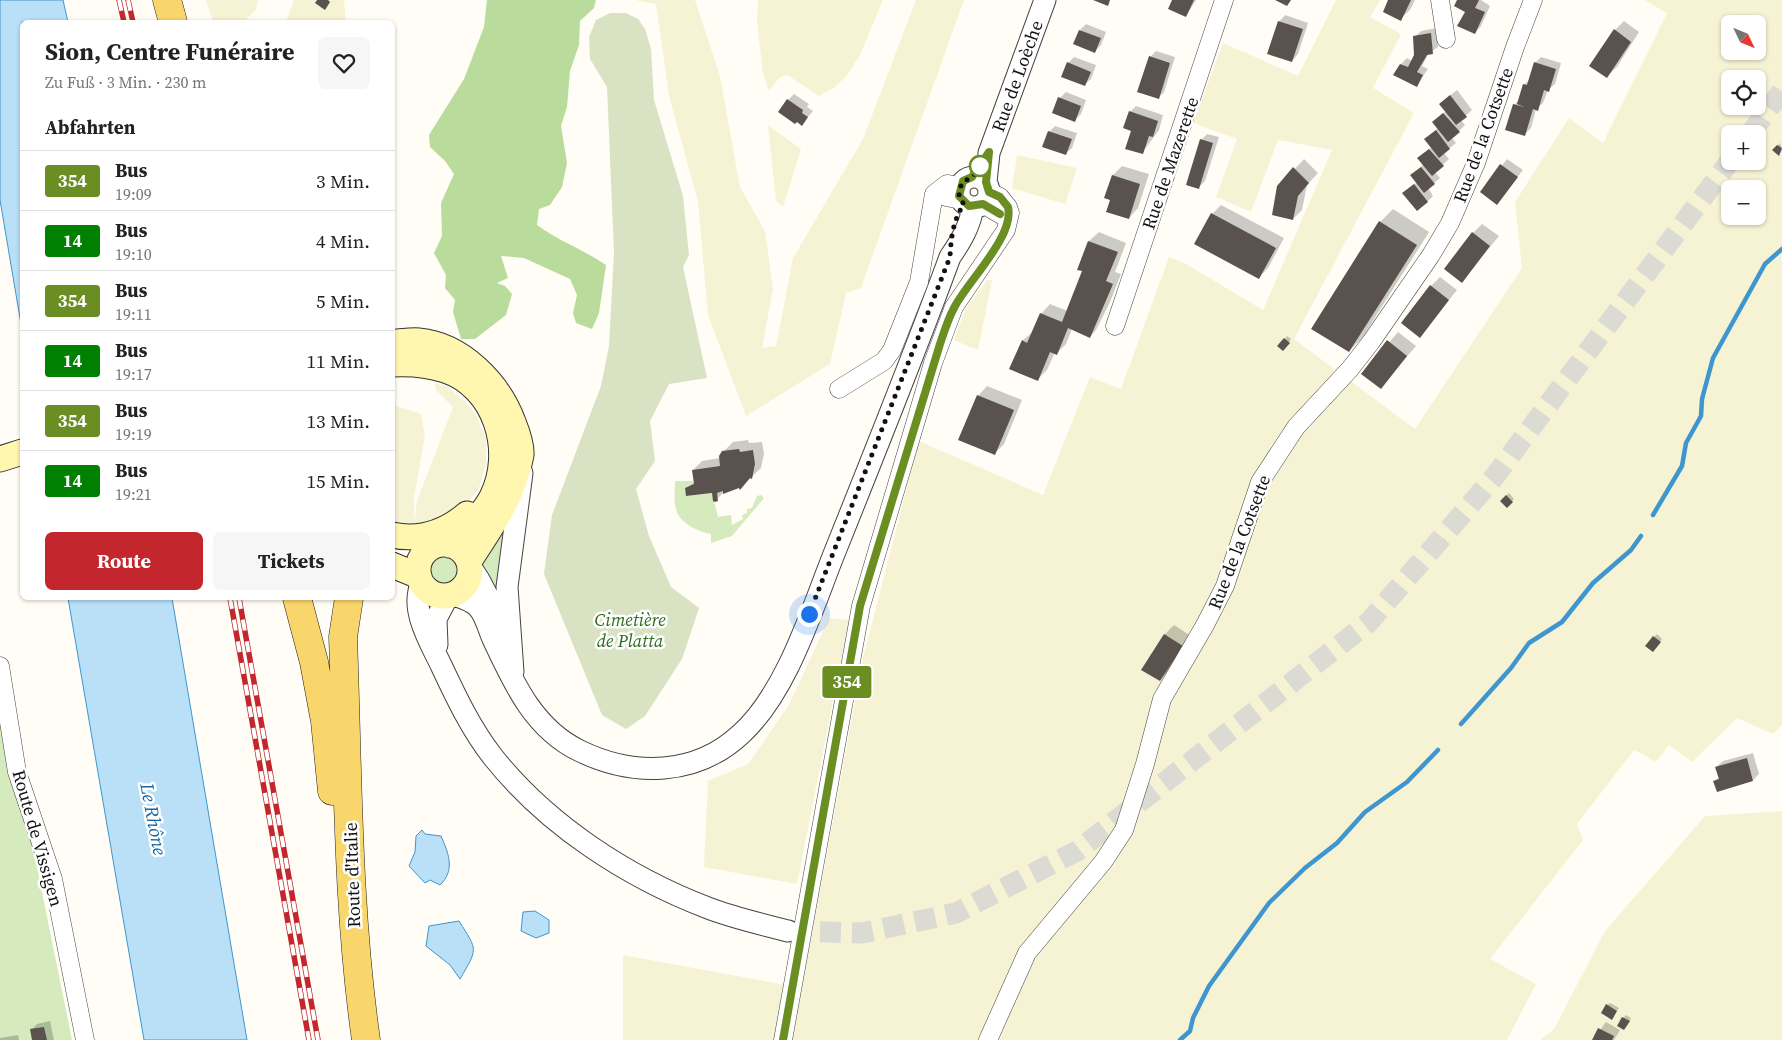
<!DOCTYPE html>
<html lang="de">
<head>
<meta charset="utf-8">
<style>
  body { margin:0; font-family:"Source Serif 4",serif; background:#f6f6f6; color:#222; height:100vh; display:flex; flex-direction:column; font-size:19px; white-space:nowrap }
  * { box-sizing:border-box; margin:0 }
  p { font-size:16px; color:#767676 }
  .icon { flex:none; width:28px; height:28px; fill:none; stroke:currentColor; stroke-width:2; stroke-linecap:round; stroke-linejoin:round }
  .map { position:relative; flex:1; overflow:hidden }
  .panel { position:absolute; left:20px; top:20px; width:375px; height:580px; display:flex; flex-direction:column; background:#fff; border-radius:8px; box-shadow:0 1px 4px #0004 }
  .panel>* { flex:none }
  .badge { padding:0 10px; border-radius:4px; font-size:18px; line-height:32px }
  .needle { width:32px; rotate:133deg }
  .fabs { position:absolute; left:1721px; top:15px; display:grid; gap:10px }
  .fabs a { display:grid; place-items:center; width:45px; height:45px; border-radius:8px; background:#fff; box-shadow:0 1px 4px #0004; font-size:25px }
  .you { position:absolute; width:25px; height:25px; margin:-12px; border:4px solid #fff; border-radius:50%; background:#1a73e8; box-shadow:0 0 0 8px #1a73e833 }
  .map>.badge { position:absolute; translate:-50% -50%; box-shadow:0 0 0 2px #fff }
  h2 { padding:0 25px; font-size:19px; line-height:45px }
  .round { display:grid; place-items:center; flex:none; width:52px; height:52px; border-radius:8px; background:#f6f6f6 }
  .head { display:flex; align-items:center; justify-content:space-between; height:85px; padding:0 25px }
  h1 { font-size:24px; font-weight:700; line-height:38px }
  .action { display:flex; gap:10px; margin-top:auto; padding:10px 25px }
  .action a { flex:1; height:58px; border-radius:8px; background:#c4262e; color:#fff; font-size:20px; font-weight:700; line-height:58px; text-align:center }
  .action a+a { background:#f6f6f6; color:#222 }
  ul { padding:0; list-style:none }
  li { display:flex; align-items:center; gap:15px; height:60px; padding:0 25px; border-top:1px solid #e0e0e0 }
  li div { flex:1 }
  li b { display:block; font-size:19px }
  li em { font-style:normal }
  li .badge { min-width:55px; font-weight:700; text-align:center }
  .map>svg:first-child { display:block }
</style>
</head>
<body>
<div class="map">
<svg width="1782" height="1040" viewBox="0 0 1782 1040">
  <rect width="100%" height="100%" fill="#fffdf5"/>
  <path fill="#f6f3d4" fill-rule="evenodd" d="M206,0H258L256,10L247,18V22H213Z
    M294,0H344L346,22H286Z
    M635,0H695L720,76L740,187L765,231L773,289L762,348L776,346L793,258L863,139L916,0H964L861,288L846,293L830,364L746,416L708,315L698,202L669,96L656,4Z
    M758,0H883L860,55L847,75L834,88L819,96L787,75L780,77L769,91L763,74L757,22Z
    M1336,0H1380L1370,17L1401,34L1373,88L1414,113L1294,339L1415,429L1522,268L1515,202L1569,118L1603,143L1667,13L1644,0H1782V725L1773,734L1737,718L1692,762L1669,745L1656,762L1634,750L1577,824L1583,840L1490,959L1536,984L1507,1040H623V955L802,988L863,658L919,441L1043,495L1090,377L1121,389L1169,257L1186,264L1263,310L1332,150L1278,140L1251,212L1216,197L1237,139L1193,123L1223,43L1298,76ZM1730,24H1758V51H1730ZM1730,79H1758V106H1730ZM1730,134H1758V161H1730ZM1730,189H1758V216H1730Z
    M768,125L801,149L783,207L776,201Z
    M1017,155L1077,168L1065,204L1012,188Z
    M987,280H992L978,350L954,340L965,310Z
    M434,383L448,387L465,402L475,413L486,439V463L479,488L466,505L427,527L393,525V405L421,414L425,436L414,498V523L417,501L453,407L436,390Z
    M829,618L849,620L797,884L704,867L708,781L748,764L789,705Z
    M1782,811V1040H1540L1554,1029L1605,931L1705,816Z"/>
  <path fill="#d5ebbd" d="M675,481H693L692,486L685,488L686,496L712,493L718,517L731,515L732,525L743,519L742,515L747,513V509L752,508L757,496L761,495L764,498L732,536L711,543V534C696,531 676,522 675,504C674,497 675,489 675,481Z
    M508,515L500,596L482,568V561Z
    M442,554H452L456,556L461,571L457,577L438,587C425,578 426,559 442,554Z
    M0,685L72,1040H0Z"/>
  <path fill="#b9dc9c" d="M487,0H596L594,8L580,21L579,45L570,71L567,107L561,126L567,163L562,187L550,205L539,209L537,225C559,241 584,250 606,265L599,313L592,329L576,323L573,313L577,295L570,279L524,258L501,256L508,278L497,283L505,286L512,294L506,315L475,339H461L453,312L455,300L445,288L446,275L434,253L442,236L441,203L454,174L445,161L430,147L429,135L464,79L484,27Z"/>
  <path fill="#d9e3c4" d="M610,13H626L638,19L645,29L651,49L654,100L683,196L689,255L683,267L707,378L669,384L650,421L655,461L636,489L649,536L671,587L699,608L682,659L645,716L626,729L602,715L544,574L552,515L601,386L609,346L614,253L607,87L590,59L589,37L596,20Z"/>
  <path fill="#b9e0f7" stroke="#3f96cf" d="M0,0H63L68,22H22V330L0,200Z
    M68,598H172L247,1040H144Z
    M422,830L425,834L441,836C448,852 456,870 440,885L430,880L425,883L409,866L415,852L416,836Z
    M535,911L549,920V933L536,938L521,931L523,912Z
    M459,921C478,951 478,948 460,979L450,965L426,946L429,926Z"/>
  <path fill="#0003" d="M1173,0H1196L1186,16Z
    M1390,0H1415L1410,10L1400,19Z
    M1459,0H1481L1490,6L1481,26L1475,33L1467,11Z
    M1285,15L1308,23L1298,54L1292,61L1279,22Z
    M1624,21L1639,32L1617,67L1607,76L1615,30Z
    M1086,24L1106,32L1101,45L1095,51L1080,30Z
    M1437,28L1438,47L1429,53L1422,66L1428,69L1417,85L1401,64L1407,58L1412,61L1416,56L1415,37L1421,31Z
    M1156,51L1175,57L1164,92L1158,98L1150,57Z
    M1074,57L1096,65L1091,79L1084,85L1068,63Z
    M1541,57L1561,63L1555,84L1548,90L1543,103L1536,109L1531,128L1525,134L1514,105L1520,99L1524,85L1530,79L1535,63Z
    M1457,90L1472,110L1461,120L1465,125L1452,138L1456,143L1444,153L1449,159L1435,172L1440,178L1428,188L1433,196L1427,202L1404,193L1417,182L1412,175L1424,164L1425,153L1432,147L1426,139L1438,128L1439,117L1446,111L1447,98Z
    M1066,92L1086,100L1081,114L1075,120L1060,98Z
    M794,94L809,104L807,107L813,111L802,124L788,100Z
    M1136,106L1163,115L1159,130L1142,153L1133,130L1130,112Z
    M1055,126L1077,133L1072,148L1065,154L1049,132Z
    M1207,134L1219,137L1205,181L1199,187L1201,140Z
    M1780,143L1782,151L1779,154L1774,150Z
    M1304,159L1318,173L1307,185L1302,210L1293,219L1278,187Z
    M1507,159L1523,170L1497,203L1482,192Z
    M1122,166L1149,174L1138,208L1129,218L1112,199L1113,175Z
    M1221,205L1284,238L1268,268L1259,277L1212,214Z
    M1393,209L1429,232L1362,338L1349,351L1380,222Z
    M1482,224L1499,236L1462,281L1473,233Z
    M1099,232L1126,243L1115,272L1121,274L1110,302L1096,330L1090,337L1072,329L1066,344L1057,353L1055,352L1047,370L1038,379L1023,340L1033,332L1041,314L1050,304L1068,311L1084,271L1089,241Z
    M1440,277L1457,290L1420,336L1431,286Z
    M1398,332L1416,346L1381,387L1363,373Z
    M1287,336L1291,339L1286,347L1285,339Z
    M987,386L1022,400L1004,444L995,453L978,396Z
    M748,440L749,443L762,442L764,454L761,468L740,488L739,486L724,492L715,501L713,492L687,489L695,481L693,470L702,461L720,458L723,452L733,442Z
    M1509,493L1514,499L1507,506L1501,501Z
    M1440,537L1446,540L1438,555L1431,552Z
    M1174,625L1191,636L1169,670L1160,680L1143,669L1165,634Z
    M1657,634L1662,639L1655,648L1654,637Z
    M1753,753L1759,774L1753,780L1715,781L1719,777L1716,767L1723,761Z
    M1610,1003L1619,1008L1612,1018L1607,1005Z
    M1626,1015L1631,1018L1627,1026L1623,1018Z
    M50,1021L54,1040H33L31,1030L37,1024Z
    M1606,1022L1620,1030L1614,1040H1593Z
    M18,1035L19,1040H0V1038Z"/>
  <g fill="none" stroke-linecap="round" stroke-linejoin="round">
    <path stroke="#3f96cf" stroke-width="4.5" d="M1653,515L1682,466L1686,443L1701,416L1702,399L1713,358L1765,264L1782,249
      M1461,724L1511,668L1529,643L1562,622L1593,583L1631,550L1641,536
      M1180,1040L1190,1031L1193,1018L1209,986L1269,903L1305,868L1337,843L1365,812L1407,782L1438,750"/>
  </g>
  <path fill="#5a524d" d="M317,0H328L330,2L325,10L315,3Z
    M1093,0H1110L1108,6Z
    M1172,0H1194L1186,17L1168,9Z
    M1275,0H1291L1287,6Z
    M1388,0H1411L1401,21L1383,12Z
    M1457,0H1479L1475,8L1485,12L1475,34L1457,26L1465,12L1454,6Z
    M1278,21L1303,29L1292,62L1267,54Z
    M1614,29L1631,42L1607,78L1589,66Z
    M1079,30L1101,38L1095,53L1073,44Z
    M1431,33L1433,54L1427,55L1417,72L1423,75L1417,87L1393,75L1400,64L1408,67L1414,55L1413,36Z
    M1149,56L1170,63L1159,99L1137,92Z
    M1067,62L1091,72L1085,86L1061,77Z
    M1534,62L1556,69L1549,92L1544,90L1538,111L1533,109L1525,136L1505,130L1513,104L1524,107L1517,104L1523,84L1527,85Z
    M1450,95L1467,117L1456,125L1439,104Z
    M1058,97L1081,106L1075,122L1052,113Z
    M787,99L803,110L802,113L808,117L802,126L797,122L795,124L778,112Z
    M1129,111L1158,121L1153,137L1149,136L1143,154L1125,149L1131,131L1123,128Z
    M1443,113L1460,132L1448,142L1432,122Z
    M1436,130L1450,149L1439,158L1424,139Z
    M1048,131L1072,139L1066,155L1042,147Z
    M1200,139L1213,143L1199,189L1186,185Z
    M1777,145L1782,148L1779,156L1772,150Z
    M1429,149L1444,166L1432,176L1417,158Z
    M1500,164L1518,177L1497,205L1480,192Z
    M1293,167L1309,183L1298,196L1293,220L1272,215L1277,186Z
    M1421,167L1435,184L1424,193L1410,175Z
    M1112,175L1140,184L1129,219L1106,212L1110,200L1104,198Z
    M1414,184L1428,202L1417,211L1402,193Z
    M1211,213L1276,248L1259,279L1194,244Z
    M1379,221L1417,245L1349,352L1311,329Z
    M1472,232L1490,246L1462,283L1444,269Z
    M1088,241L1118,252L1106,281L1113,284L1090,338L1068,328L1057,355L1050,352L1038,381L1009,369L1022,340L1027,343L1040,313L1062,322L1082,271L1077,270Z
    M1430,285L1449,300L1420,338L1401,323Z
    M1284,338L1290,343L1283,351L1277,346Z
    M1387,340L1407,356L1381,389L1361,374Z
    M977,395L1014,410L995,455L958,440Z
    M739,449L740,452L753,450L755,464L752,479L750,478L740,490L739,488L723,494V491L717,493L718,501L715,502L713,501L712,493L686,496L685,488L694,484L692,470L720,466L719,456L722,451Z
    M1506,495L1513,502L1507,508L1500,501Z
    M1436,539L1444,542L1438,557L1429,553Z
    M1164,634L1183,646L1160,681L1141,670Z
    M1653,636L1661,642L1653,652L1645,646Z
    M1747,758L1753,781L1717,792L1713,781L1719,779L1715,767Z
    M1606,1004L1617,1011L1612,1020L1601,1013Z
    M1622,1017L1630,1021L1624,1030L1617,1026Z
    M44,1027L47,1040H32L30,1029Z
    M1598,1028L1614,1036L1612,1040H1592Z"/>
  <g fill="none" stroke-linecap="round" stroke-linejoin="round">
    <path stroke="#dbdad3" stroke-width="21" stroke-dasharray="21 11" stroke-linecap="butt" d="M1750,134L1782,91
      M788,931L862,933L956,913L1077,851L1369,622L1495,476L1730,161"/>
    <defs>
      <path id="minor" d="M1440,0L1446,39
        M939,192L946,197L961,200
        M983,204L1008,219
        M1115,326L1224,0
        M839,389L884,361L892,350L919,282L934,194L947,184L960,186
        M0,666L17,772L53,879L85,1040
        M783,1040L861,606L933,363L954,307L1006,230L1010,213L1008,207L1000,197L989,192
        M988,1040L1027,953L1103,862L1124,830L1145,764L1162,699L1205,625L1225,586L1260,482L1296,427L1350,369L1371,342L1431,255L1450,223L1476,163L1515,47L1533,0"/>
      <path id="tertiary" d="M959 192a15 15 0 1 1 30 0a15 15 0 1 1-30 0Z
        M986,182L989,153L1045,0
        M470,566C483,584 492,603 497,624
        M422,583C409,608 430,642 441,665C456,697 471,729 493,757C547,825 627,877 708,908C734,918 761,924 788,931
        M454,595C462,598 471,600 478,607C486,616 488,628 493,639C514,684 534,729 580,751C634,777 696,776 741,734C788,691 812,608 836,549C875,452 914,355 950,257C961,241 970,226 973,207
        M437,645L436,619L448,596
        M513,672L507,587L522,473"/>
      <path id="secondary" d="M392,342C401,342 411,340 419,341C462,345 499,384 513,422C517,432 522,445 521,455C514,495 491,528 469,561
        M392,364C411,363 427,364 445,370C496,387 515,451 492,497C482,516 466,531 449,545
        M0,459L22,452
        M392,535C420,541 446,532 467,514
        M418 570a26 26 0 1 1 52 0a26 26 0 1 1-52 0Z
        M392,565L419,576"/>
      <path id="primary" d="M167,0L173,22
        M297,598L314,662L325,721L332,791
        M349,598L343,637C348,771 347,907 366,1040"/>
    </defs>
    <use href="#minor" stroke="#444" stroke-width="19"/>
    <use href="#tertiary" stroke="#444" stroke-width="23"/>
    <use href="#secondary" stroke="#333" stroke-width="27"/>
    <use href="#primary" stroke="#222" stroke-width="29"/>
    <use href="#minor" stroke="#fff" stroke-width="18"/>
    <use href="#tertiary" stroke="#fff" stroke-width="21"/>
    <use href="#secondary" stroke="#fff6b0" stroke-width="25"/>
    <use href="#primary" stroke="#f9d66b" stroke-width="28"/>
    <defs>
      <path id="rail" d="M119,0L124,22
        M128,0L133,22
        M230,598L309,1040
        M239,598L318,1040"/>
    </defs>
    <use href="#rail" stroke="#c4262e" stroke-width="5.5"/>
    <use href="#rail" stroke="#fff" stroke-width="4" stroke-dasharray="11" stroke-linecap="butt"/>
  </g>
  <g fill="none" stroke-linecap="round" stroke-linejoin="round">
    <defs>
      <path id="line" d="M783,1040L860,606L940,344C944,332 948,319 954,308C967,282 1015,236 1008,207L1000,197L989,192L986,182L989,152L972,177L963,181L959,196L969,206L983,204L1000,214"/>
    </defs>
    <use href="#line" stroke="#fff" stroke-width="11"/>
    <use href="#line" stroke="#6b8e23" stroke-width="8"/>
    <path stroke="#111" stroke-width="5" stroke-dasharray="0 9" d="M809,614L950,257C951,238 953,220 964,204C954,192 960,184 971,177C975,175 977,169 980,166"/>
  </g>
  <circle fill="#fff" stroke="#6b8e23" stroke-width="2.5" cx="980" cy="166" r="10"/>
  <g text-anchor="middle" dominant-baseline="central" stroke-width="5" stroke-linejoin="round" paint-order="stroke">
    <g font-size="18" fill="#111" stroke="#fff">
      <text transform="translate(1017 76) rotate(-70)">Rue de Loèche</text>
      <text transform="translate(1483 135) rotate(-70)">Rue de la Cotsette</text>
      <text transform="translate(1170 163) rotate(-71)">Rue de Mazerette</text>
      <text transform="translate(1239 542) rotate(-69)">Rue de la Cotsette</text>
      <text transform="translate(38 838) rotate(74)">Route de Vissigen</text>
      <text transform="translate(352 875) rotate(-92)">Route d'Italie</text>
    </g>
    <g font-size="18" font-style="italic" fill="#2f6b1f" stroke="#fff">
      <text x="630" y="619">Cimetière<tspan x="630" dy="21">de Platta</tspan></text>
    </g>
    <g font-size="19" font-style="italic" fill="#1768a6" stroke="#fff">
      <text transform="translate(154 819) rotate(79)">Le Rhône</text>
    </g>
  </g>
</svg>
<div class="fabs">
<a><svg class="needle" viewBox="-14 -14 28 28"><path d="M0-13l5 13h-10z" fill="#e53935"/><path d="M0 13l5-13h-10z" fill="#767676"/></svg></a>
<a><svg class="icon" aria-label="locate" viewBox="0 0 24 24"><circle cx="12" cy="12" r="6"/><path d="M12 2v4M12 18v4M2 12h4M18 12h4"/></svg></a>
<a>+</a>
<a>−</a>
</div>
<div class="you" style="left:809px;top:614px"></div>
<b class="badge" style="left:847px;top:682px;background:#6b8e23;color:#fff">354</b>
<section class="panel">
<div class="head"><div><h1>Sion, Centre Funéraire</h1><p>Zu Fuß · 3 Min. · 230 m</p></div><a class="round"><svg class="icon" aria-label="heart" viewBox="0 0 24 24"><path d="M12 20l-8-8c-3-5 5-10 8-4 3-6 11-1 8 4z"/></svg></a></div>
<h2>Abfahrten</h2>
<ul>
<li><span class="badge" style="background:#6b8e23;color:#fff">354</span><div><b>Bus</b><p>19:09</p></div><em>3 Min.</em></li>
<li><span class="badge" style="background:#008000;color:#fff">14</span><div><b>Bus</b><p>19:10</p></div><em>4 Min.</em></li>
<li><span class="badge" style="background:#6b8e23;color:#fff">354</span><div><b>Bus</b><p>19:11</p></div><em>5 Min.</em></li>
<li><span class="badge" style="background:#008000;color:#fff">14</span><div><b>Bus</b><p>19:17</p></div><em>11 Min.</em></li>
<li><span class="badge" style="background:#6b8e23;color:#fff">354</span><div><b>Bus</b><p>19:19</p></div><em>13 Min.</em></li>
<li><span class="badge" style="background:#008000;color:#fff">14</span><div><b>Bus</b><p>19:21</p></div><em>15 Min.</em></li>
</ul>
<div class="action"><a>Route</a><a>Tickets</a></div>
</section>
</div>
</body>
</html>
